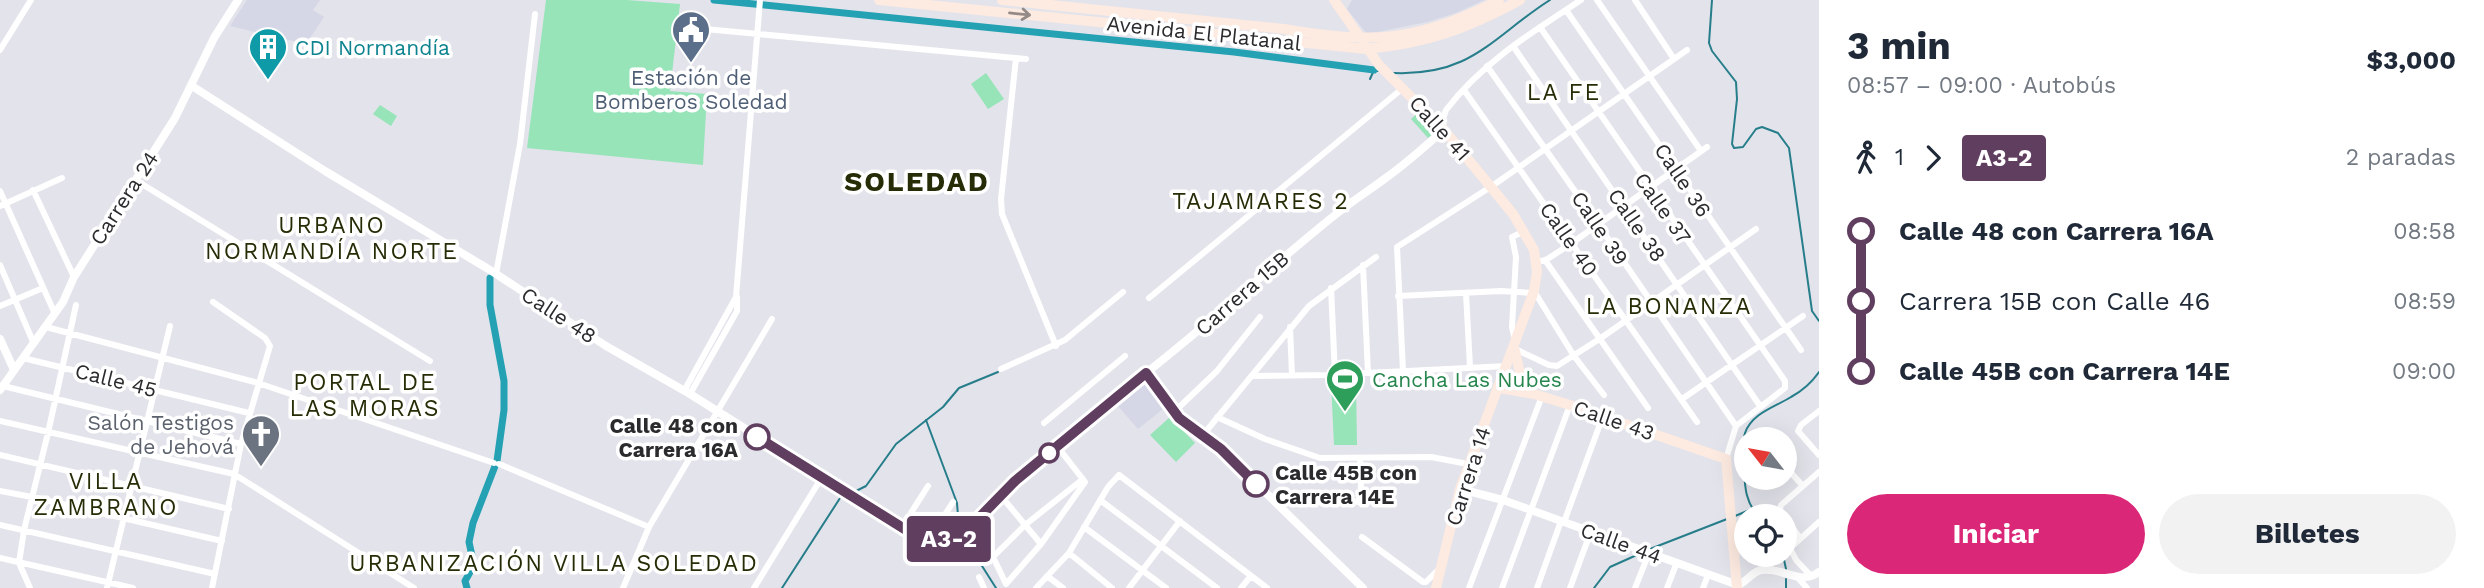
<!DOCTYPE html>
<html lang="es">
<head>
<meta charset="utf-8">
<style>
  body { margin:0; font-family:"Work Sans",sans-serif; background:#f2f2f3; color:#1f2937; height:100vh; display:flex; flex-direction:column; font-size:26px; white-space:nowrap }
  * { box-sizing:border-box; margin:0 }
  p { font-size:23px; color:#747a83 }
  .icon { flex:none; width:38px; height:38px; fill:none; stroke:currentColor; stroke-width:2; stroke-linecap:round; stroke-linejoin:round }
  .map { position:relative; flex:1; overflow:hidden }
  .sheet { display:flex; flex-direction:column; background:#fff; width:665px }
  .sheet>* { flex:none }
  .badge { padding:0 14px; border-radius:5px; font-size:24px; line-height:46px }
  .needle { width:46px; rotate:301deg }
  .controls { position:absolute; left:1734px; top:427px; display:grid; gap:14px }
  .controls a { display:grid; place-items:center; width:63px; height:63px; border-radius:50%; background:#fff; box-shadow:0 7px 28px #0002; font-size:35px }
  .map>.badge { position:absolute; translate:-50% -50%; box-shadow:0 0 0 4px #fff }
  .legs { display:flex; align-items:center; gap:10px; height:77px; padding:0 28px; font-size:23px }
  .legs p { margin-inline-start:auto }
  .summary { display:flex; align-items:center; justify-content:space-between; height:119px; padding:0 28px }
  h1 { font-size:38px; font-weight:700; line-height:52px }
  .cta { display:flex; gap:14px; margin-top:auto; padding:14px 28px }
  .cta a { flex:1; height:80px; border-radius:42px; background:#db2777; color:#fff; font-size:28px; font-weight:700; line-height:80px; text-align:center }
  .cta a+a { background:#f2f2f3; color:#1f2937 }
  ul { padding:0 28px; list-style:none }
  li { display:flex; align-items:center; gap:24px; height:70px; font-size:26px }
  li i { display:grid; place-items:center; width:10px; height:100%; margin:0 9px; background:currentColor }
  li i::after { content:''; width:18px; height:18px; margin:-9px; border:5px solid; border-radius:50%; background:#fff }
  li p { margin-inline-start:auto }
  li:first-child i { background:linear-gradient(#0000 50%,currentColor 0) }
  li:last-child i { background:linear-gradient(currentColor 50%,#0000 0) }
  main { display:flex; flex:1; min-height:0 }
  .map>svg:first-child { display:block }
</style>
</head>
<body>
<main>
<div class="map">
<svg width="1819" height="588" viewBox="0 0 1819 588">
  <rect width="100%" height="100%" fill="#e3e3eb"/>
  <path fill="#d6d7e6" d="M247,0H320L313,10L324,17L306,44L230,26Z
    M1352,0H1484L1456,13L1427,22L1367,34L1347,9Z
    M1146,377L1167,406L1138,429L1116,404Z"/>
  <path fill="#97e4b9" d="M546,0H627L680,4L670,91L707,94L703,165L527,148Z
    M986,73L1004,99L988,109L971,84Z
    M380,105L397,116L391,126L373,114Z
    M1419,112L1436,131L1428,138L1411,119Z
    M1331,382H1356L1357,445H1334Z
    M1170,417L1195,443L1176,462L1150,435Z"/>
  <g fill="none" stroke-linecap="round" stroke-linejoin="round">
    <path stroke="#267e8a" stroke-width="2" d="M1712,0L1709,43L1712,51L1736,82L1737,99L1732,144L1734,148L1743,147L1756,129L1762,127L1778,133L1789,148L1812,311L1819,321
      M1394,73C1472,76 1492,37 1550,0
      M1370,79L1374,70L1378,71
      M926,420L957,503L959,528
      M854,492L866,486L896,444L943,407L959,388L998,372
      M1735,516L1752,509
      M1758,516C1746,502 1745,489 1744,471C1744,459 1741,445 1745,433C1752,413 1775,407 1791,397C1802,391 1812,382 1819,372
      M963,536L996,588
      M1650,549L1727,519
      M1783,555L1786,569
      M782,588L842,495
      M1594,588L1610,567L1639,554
      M1786,588V579"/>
    <path stroke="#24a1b2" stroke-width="7" d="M714,0L1234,52L1374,70
      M467,588L465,581L474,565L469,542L473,523L497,461L504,410V381L490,305V278"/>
    <path stroke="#fff" stroke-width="6" d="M1597,0L1701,151
      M1635,0L1674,59
      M1566,10L1801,350
      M683,27L1026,59
      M1540,27L1785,381V388L1736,426L1726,459
      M1513,46L1760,406
      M0,50L31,0
      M1016,58L1001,199L1002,214L1056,346
      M1487,66L1598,224L1736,426
      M1464,90L1697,422
      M759,110H760
      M1444,129L1443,119L1446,110C1482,63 1532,32 1581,0
      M137,181L430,361
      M33,190L74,277
      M0,191L55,314
      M0,206L62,178
      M1545,260L1648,408
      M1537,262L1546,260L1572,243L1707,147
      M0,265L34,344
      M1363,265L1368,373
      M496,274L520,144L535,14
      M1331,288L1335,375
      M1534,291L1574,356L1604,395
      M1466,293L1470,367
      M1398,296L1501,291L1533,293
      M1149,298L1403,88
      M0,306L43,288
      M46,327L258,383L494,463
      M1290,327L1292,375
      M1515,340L1512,327L1516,257L1512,237L1525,231
      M1515,349L1549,365L1557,366L1601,338L1756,229
      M23,358L249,413
      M1001,369L1065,340L1123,292
      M1403,371L1397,247L1492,186L1687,50
      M1252,376L1327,375L1507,366
      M3,386L241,444
      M684,391L736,297L760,0
      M690,394L737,311V297
      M1682,399L1803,316
      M1819,411L1801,425L1798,431L1819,455
      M1174,412L1217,371L1260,317
      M1217,417L1265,439L1320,458L1431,457L1468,464
      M0,421L234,474L414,588
      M1044,423L1125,356
      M1203,435L1309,306L1376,257
      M0,455L229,509
      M499,464L649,527
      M1785,466L1802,485
      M0,491L32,497L222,541
      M1001,496L1041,544
      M1100,500L1217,588
      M1358,502L1361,490L1360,458
      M1785,516L1780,510L1781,505L1819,472
      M1785,517L1800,538
      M1564,522L1603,416
      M973,524L993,557L1006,584L1041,544L1085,482L1057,446
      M0,525L215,574
      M902,527L928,486
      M1084,527L1166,588
      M1362,537L1423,582H1426L1440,568
      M927,543L953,502
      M1069,553L1112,588
      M993,557L1025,525L1083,479
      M0,558L133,588
      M1047,576L1063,588
      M1811,576L1796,560L1790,548L1819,522
      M979,577L984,588
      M1798,578L1807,588
      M30,588L19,563L24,530L48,433L76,305
      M107,588L170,326
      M212,588L241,444L270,346L265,338L213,302
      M623,588L649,527L772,319
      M754,588L822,477
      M1036,588L1069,553L1108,487L1119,475L1267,588
      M1129,588L1180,521
      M1241,588L1251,576
      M1469,588L1542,396
      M1502,588L1570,405
      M1537,588L1561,521
      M1570,588L1591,531
      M1635,588L1649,553
      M1667,588L1677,562
      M1703,588L1708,575"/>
    <path stroke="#fff" stroke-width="8" d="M192,86L325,171L490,270L606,346L690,394L927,543C966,545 1004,491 1032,467C1083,423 1136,382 1188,339C1237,298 1285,255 1335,215C1352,201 1370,190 1387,177C1407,163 1425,146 1444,130
      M0,339L14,370
      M1146,373L1179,417L1221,449L1363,588
      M0,390L63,302L74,277L175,118L214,38L238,0
      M1460,489L1503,500L1738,585C1747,582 1752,571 1762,570C1783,567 1800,586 1819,572"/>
    <path stroke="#fdeae0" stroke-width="10" d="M879,0L1366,49C1428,43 1466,29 1520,0
      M1002,0L1284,29C1372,44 1418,42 1499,0
      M1334,0L1379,65L1444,130L1513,214L1534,250L1537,272L1534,291L1460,489L1436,588
      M1515,351L1520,373L1534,394
      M1499,388L1534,394L1570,405L1726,459L1737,588"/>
  </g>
  <defs><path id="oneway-shaft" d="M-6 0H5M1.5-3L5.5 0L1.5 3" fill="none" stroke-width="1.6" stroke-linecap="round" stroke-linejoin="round" transform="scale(1.75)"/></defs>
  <use stroke="#948a87" href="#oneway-shaft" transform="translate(1020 14) rotate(6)"/>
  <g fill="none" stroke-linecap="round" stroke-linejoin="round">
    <defs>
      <path id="line-1" d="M757,437L927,543H939L947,540L973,524L1015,481L1146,373L1179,418L1221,449L1256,484"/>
    </defs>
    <use href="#line-1" stroke="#fff" stroke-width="16"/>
    <use href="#line-1" stroke="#603e5f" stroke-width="10"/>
  </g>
  <defs>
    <symbol id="civic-pin" viewBox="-11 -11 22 30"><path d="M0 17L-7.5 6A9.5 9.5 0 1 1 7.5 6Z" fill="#5c6f8a" stroke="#fff"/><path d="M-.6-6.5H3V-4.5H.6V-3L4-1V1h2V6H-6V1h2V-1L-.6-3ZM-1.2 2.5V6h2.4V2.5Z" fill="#fff"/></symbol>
    <symbol id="building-pin" viewBox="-11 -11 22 30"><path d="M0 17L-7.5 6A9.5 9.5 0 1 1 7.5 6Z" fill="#0f9aa8" stroke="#fff"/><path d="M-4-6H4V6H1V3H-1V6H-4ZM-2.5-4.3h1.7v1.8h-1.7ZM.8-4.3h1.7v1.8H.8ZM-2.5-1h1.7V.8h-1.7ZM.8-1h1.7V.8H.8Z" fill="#fff"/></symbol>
    <symbol id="stadium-pin" viewBox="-11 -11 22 30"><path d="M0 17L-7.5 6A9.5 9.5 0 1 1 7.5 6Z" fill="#2e9e5b" stroke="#fff"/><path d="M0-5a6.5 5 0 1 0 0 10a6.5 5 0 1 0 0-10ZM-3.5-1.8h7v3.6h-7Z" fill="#fff"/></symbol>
    <symbol id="church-pin" viewBox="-11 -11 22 30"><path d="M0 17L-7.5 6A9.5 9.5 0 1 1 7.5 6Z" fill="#6b7280" stroke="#fff"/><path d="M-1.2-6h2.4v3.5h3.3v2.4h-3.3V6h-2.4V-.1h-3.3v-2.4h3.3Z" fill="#fff"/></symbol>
  </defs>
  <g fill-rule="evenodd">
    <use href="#civic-pin" x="669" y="8" width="44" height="60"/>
    <use href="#building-pin" x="246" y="25" width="44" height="60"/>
    <use href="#stadium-pin" x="1323" y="357" width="44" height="60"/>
    <use href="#church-pin" x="239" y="412" width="44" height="60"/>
  </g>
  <g fill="#fff" stroke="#603e5f" stroke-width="3.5">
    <circle cx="757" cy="437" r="12"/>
    <circle cx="1049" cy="453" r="9"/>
    <circle cx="1256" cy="484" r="12"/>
  </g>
  <g text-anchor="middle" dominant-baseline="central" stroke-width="7" stroke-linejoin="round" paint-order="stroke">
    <g font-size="21" fill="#2b2b2e" stroke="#fff">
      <text transform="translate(1204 33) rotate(6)">Avenida El Platanal</text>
      <text transform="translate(1440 128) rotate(48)">Calle 41</text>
      <text transform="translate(1683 180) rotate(56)">Calle 36</text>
      <text transform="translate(124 198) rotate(-57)">Carrera 24</text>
      <text transform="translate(1663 208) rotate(55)">Calle 37</text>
      <text transform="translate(1637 225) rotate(55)">Calle 38</text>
      <text transform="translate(1600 228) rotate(56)">Calle 39</text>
      <text transform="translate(1569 239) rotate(55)">Calle 40</text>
      <text transform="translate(1242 293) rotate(-41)">Carrera 15B</text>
      <text transform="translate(559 315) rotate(33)">Calle 48</text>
      <text transform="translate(116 380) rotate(14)">Calle 45</text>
      <text transform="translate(1614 420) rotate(19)">Calle 43</text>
      <text transform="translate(1468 476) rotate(-72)">Carrera 14</text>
      <text transform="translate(1621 543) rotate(20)">Calle 44</text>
    </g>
    <g font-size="21" fill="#0d838f" stroke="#fff" text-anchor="start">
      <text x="295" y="47">CDI Normandía</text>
    </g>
    <g font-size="21" fill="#4e5e75" stroke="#fff">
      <text x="691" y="77">Estación de<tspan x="691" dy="24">Bomberos Soledad</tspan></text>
    </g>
    <g font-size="21" fill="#27864d" stroke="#fff" text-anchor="start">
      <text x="1372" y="379">Cancha Las Nubes</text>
    </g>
    <g font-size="21" fill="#5b616d" stroke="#fff" text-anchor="end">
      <text x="234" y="422">Salón Testigos<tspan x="234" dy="24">de Jehová</tspan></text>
    </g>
    <g font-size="21" font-weight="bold" fill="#2b2b2e" stroke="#fff" text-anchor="end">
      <text x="738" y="425">Calle 48 con<tspan x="738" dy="24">Carrera 16A</tspan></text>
      <text x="1275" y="472" text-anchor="start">Calle 45B con<tspan x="1275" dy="24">Carrera 14E</tspan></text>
    </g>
    <g font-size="23" letter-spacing="2" fill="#262d06" stroke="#fff">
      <text x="1564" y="92">LA FE</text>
      <text x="1261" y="201">TAJAMARES 2</text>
      <text x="332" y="225">URBANO<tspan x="332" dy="26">NORMANDÍA NORTE</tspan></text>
      <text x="1669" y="306">LA BONANZA</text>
      <text x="365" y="382">PORTAL DE<tspan x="365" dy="26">LAS MORAS</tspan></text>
      <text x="106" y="481">VILLA<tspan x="106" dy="26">ZAMBRANO</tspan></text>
      <text x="554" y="563">URBANIZACIÓN VILLA SOLEDAD</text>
    </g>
    <g font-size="28" font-weight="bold" letter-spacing="2" fill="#262d06" stroke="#fff">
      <text x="917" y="181">SOLEDAD</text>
    </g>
  </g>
</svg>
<div class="controls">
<a><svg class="needle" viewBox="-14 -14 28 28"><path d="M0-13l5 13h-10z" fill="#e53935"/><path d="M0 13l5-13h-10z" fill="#747a83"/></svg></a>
<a><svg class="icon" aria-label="locate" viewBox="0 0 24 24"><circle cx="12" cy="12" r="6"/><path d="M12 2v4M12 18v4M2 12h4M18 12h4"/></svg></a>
</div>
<b class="badge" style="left:949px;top:539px;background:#603e5f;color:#fff">A3-2</b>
</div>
<section class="sheet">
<div class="summary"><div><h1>3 min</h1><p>08:57 – 09:00 · Autobús</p></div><b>$3,000</b></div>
<div class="legs"><svg class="icon" aria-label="walk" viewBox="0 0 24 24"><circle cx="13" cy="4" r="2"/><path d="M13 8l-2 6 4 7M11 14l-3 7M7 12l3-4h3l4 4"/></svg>1<svg class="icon" aria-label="forward" viewBox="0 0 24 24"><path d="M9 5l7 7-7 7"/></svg><b class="badge" style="background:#603e5f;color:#fff">A3-2</b><p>2 paradas</p></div>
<ul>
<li><i style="color:#603e5f"></i><b>Calle 48 con Carrera 16A</b><p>08:58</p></li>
<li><i style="color:#603e5f"></i><span>Carrera 15B con Calle 46</span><p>08:59</p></li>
<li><i style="color:#603e5f"></i><b>Calle 45B con Carrera 14E</b><p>09:00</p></li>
</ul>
<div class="cta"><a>Iniciar</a><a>Billetes</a></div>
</section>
</main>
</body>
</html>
